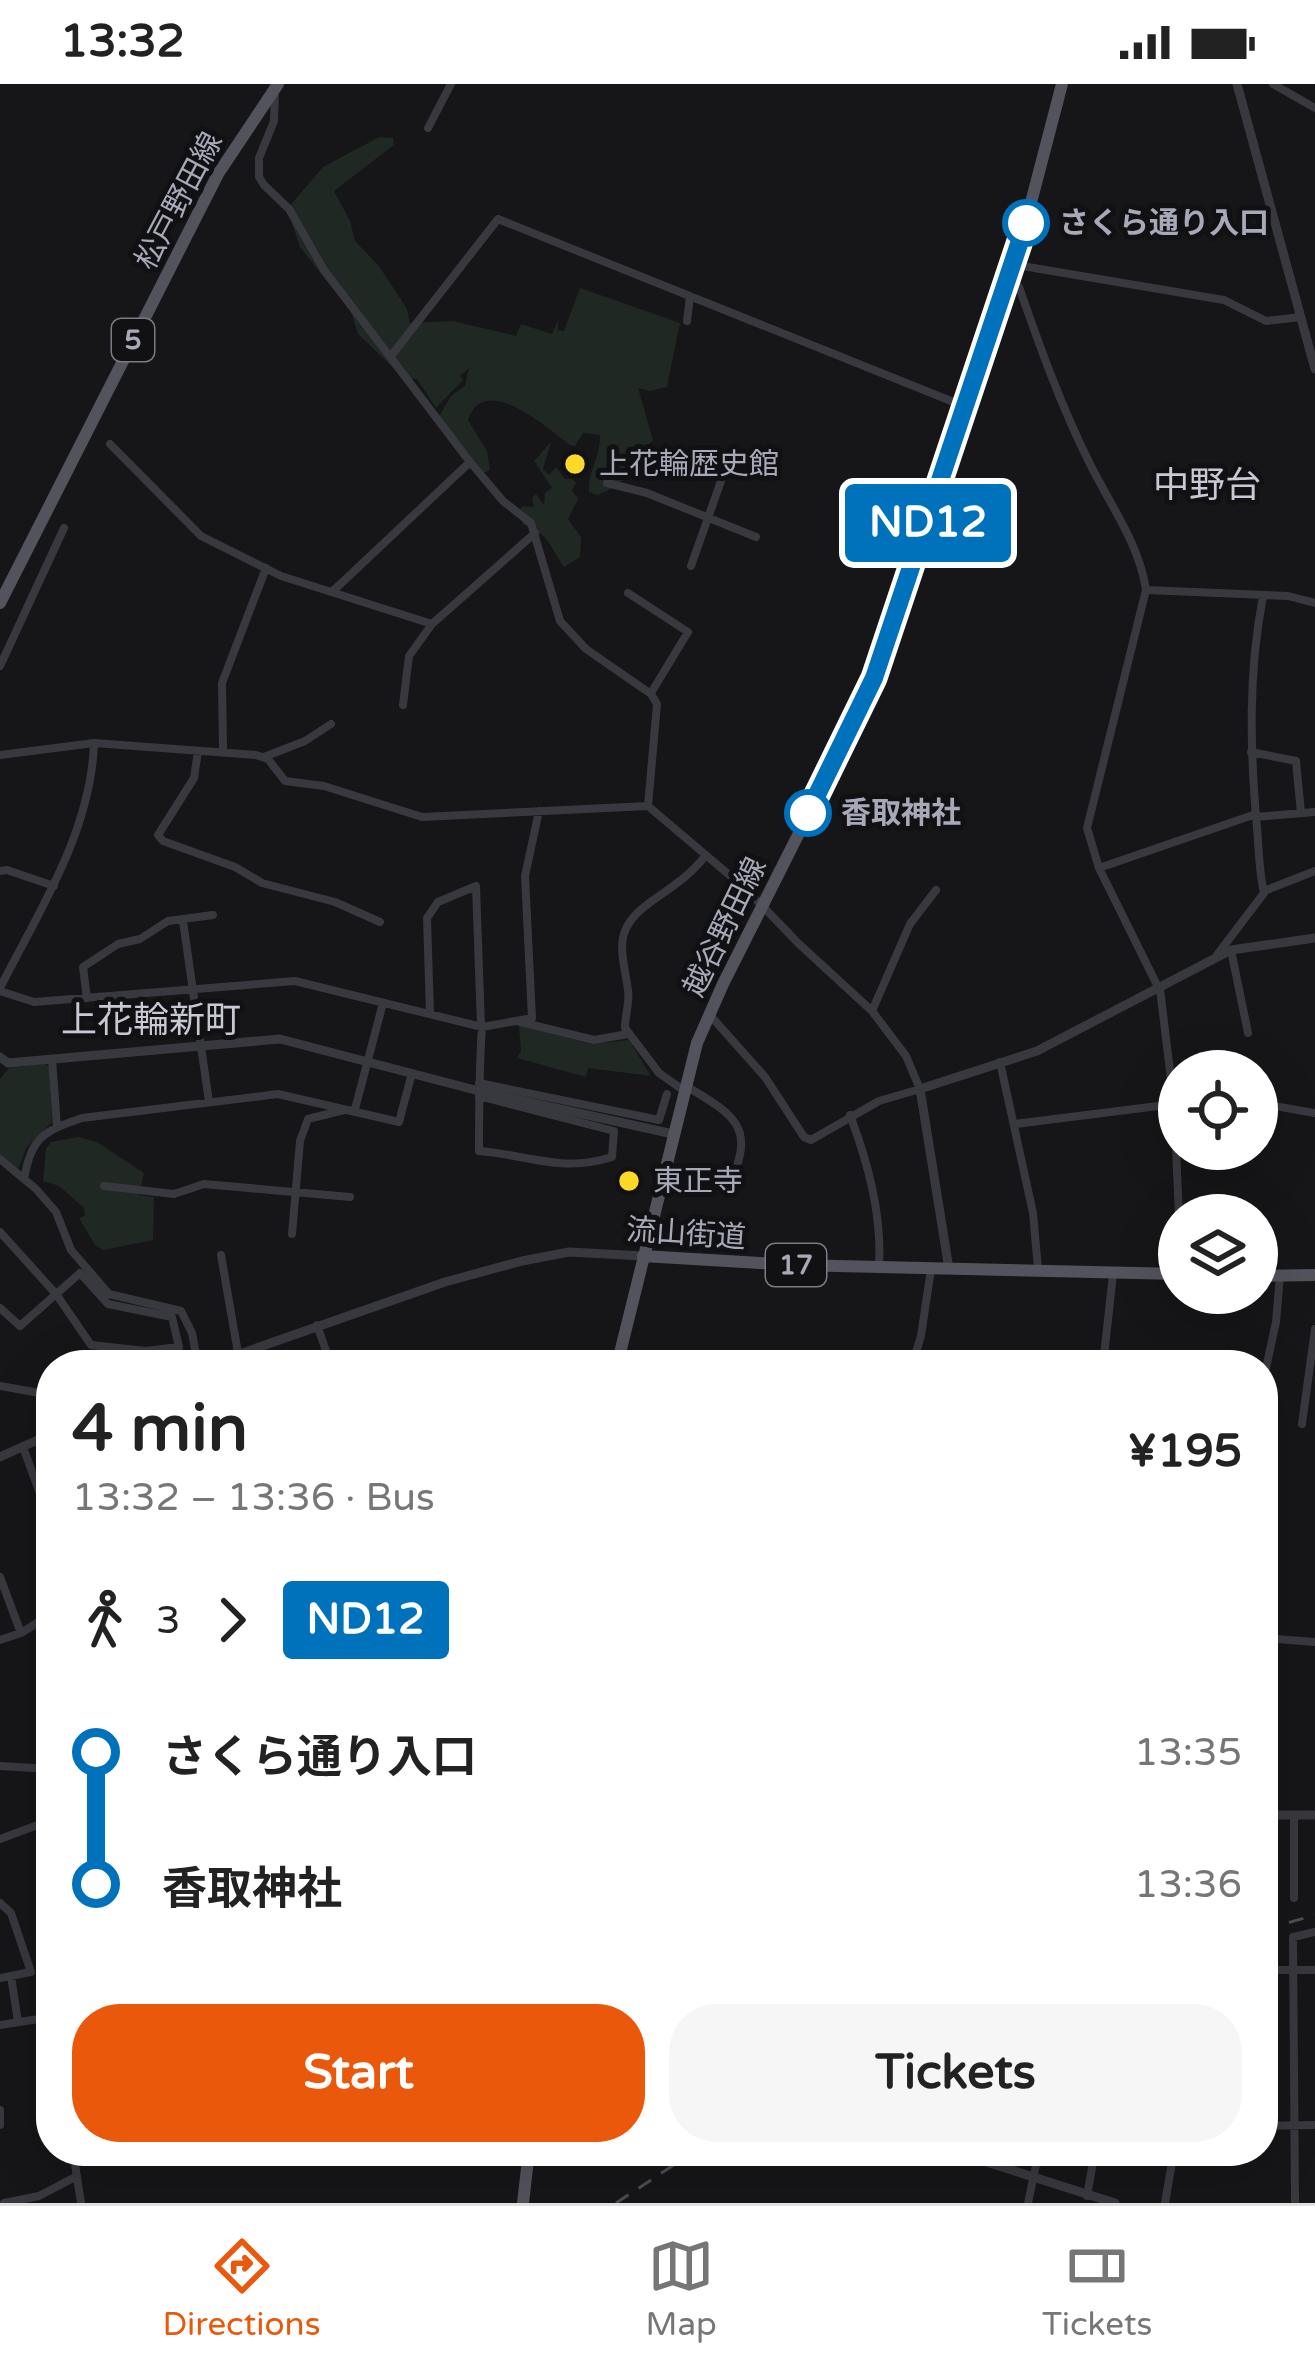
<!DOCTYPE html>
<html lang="en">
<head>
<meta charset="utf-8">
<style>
  body { margin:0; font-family:"Varela Round","Noto Sans JP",sans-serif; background:#f6f6f6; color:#222; height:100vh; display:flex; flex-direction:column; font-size:45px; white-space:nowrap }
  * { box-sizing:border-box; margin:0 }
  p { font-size:39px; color:#767676 }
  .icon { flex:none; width:66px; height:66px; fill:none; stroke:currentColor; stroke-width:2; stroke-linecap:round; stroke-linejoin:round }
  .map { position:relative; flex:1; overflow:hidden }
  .side { position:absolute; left:36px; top:1266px; width:1242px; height:816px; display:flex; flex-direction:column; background:#fff; border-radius:48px; box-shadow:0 12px 48px #0002 }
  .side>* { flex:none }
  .badge { padding:0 24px; border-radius:9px; font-size:42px; line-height:78px }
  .buttons { position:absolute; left:1158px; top:966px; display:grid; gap:24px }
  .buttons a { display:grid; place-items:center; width:120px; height:120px; border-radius:50%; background:#fff; box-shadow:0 12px 48px #0002; font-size:60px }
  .map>.badge { position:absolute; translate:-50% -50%; box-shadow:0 0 0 6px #fff }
  .legs { display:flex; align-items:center; gap:18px; height:132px; padding:0 36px; font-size:39px }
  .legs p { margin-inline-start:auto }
  .headline { display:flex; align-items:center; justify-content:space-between; height:204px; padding:0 36px }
  h1 { font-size:66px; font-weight:700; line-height:90px }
  .action { display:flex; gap:24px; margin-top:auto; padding:24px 36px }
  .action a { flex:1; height:138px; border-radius:48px; background:#ea580c; color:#fff; font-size:48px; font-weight:700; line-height:138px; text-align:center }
  .action a+a { background:#f6f6f6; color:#222 }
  ul { padding:0 36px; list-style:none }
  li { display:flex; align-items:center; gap:42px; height:132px; font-size:45px }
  li i { display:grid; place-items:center; width:18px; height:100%; margin:0 15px; background:currentColor }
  li i::after { content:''; width:30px; height:30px; margin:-15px; border:9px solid; border-radius:50%; background:#fff }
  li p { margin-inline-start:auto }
  li:first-child i { background:linear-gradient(#0000 50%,currentColor 0) }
  li:last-child i { background:linear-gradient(currentColor 50%,#0000 0) }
  .status { display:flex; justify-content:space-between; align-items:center; height:84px; padding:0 60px; background:#fff; direction:ltr }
  .status svg { height:33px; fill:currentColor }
  .dock { display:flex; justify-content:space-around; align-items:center; height:168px; border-top:3px solid #e0e0e0; background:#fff; font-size:33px; color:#767676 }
  .dock a { display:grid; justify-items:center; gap:6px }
  .dock .active { color:#ea580c }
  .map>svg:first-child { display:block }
</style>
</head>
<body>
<div class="status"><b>13:32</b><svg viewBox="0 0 49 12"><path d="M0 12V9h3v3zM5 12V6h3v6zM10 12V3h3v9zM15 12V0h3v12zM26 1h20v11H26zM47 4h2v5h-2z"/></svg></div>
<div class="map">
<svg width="1315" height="2119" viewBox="0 0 1315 2119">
  <rect width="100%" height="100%" fill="#161618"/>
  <path fill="#1f2822" d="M379,53L393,54L394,61L334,107L350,137L355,157L379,182L407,225L410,239L453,237L516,252L521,240L552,250L558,236V246L564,247L580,204L680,239L667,303L650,307L638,304L653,356C630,381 632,399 597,411L589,408C587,389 601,372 600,351L583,349L575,362L570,361C549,346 484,286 468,336L487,367L490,386L483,389L439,332L452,311L465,302L469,284L460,292L463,296L436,324L417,295H405L358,250L351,228L300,163L287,125L323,83Z
    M551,358L543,385L549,391L556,383L565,395H572L576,399L572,406L578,415L568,435L581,453L580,473L564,483C549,462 551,451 524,441L518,430L522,422L534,423L532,414L536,410L544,421L545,409L552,404L534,377Z
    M519,942L592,960L629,956L651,992L588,984L586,993L517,974L521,967Z
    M45,980L49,983L52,1038L26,1064L18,1086L0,1071V995L9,984Z
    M79,1053L97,1058L144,1089L139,1111L154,1113L153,1156L103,1166L95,1161L79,1134L85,1132L84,1124L59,1102L43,1097L46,1065L51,1058Z"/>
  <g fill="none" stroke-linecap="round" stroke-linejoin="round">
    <path stroke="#38383f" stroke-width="8" d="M1273,0L1315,24
      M275,7L274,37L259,74V93L264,101L289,125L324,186L470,378L503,417L531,439L560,537L586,565L651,610L657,620L648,722
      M428,44L451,0
      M1016,181L1224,216L1266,237L1301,233
      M1012,196L1019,203C1040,263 1061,322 1089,378C1110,421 1139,459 1146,506L1087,744L1099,784L1159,905
      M687,237L690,212
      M391,272L498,135L966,323
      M110,360L201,452L281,492L432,540
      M607,399L647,409L756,453
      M691,482L721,397
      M1146,506L1288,512L1315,519
      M333,507L470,378
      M628,509L688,548L651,609
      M0,582L64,444
      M403,621L409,572L432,540L535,449
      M223,666L222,599L266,484
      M198,667L194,694L158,751L163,757L235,783L262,799L335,818L380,838
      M1251,668L1296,677L1301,729
      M0,671L94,659L256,671L268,675L285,697L324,702L422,733L648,722L747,806L798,859L872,927L906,972L920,1005L879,1017L811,1056L804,1053L765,993L709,930
      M264,673L305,657L331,640
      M1255,733L1315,728
      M1099,784L1253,731
      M0,787L7,786L54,802
      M1264,807L1315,787
      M183,837L209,1018
      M1231,866L1248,949
      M1217,871L1264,809C1259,788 1259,766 1257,744C1250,666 1248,590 1263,512
      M0,904C39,827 91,748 94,659
      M1160,905L1174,1020L1179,1131
      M0,907L34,918L295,897L482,943L532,934L525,792L539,727
      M87,914L83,883L118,860L140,855L168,837L213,831
      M872,927L910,840L936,806
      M430,930L427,834L438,818L476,802L481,942
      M520,938L594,956L628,950
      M52,975L57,1043
      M1000,978L1033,1129L1038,1185
      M479,999L659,1036L667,1010
      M686,1002C730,1029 756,1040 732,1095
      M683,1006L659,989L625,944C625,931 630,918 628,906C623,869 611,847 648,820C670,804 689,793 706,771
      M479,1012L614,1047L612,1073C562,1089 529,1071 479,1067C479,1025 479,984 482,943
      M1257,1019L1315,1029
      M355,1025L383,919
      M850,1031C868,1079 882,1130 879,1182
      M1015,1040L1174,1020
      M0,1075L36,1105L56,1128L71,1166L109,1210L181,1227L192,1249L198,1281
      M24,1095C31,1053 44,1047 82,1034L278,1010L399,1038L412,989
      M104,1102L174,1110L204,1100L350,1113
      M0,1148L56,1210L91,1261L146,1267L179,1263L172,1233L108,1220L80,1189
      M292,1150L300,1057L308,1035L344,1026
      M221,1171L238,1269
      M0,1224L20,1242L80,1189
      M317,1241L331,1281
      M912,1281L921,1252L931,1185
      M1103,1281L1113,1190
      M1263,1298L1276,1238L1280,1192
      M0,1302L51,1311
      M1302,1340L1315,1245
      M23,1363L51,1440
      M0,1493L21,1549
      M1263,1554L1315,1558
      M0,1556L21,1549L51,1530
      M0,1682L51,1685
      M1294,1731V1814
      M0,1755L51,1736
      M0,1819L11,1829L31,1888L0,1894
      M1263,1886H1315
      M11,1892L18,1938
      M0,1941L51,1933
      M0,2026V2041
      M1263,2042L1315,2041
      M73,2067L81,2119
      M1087,2112L1095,2067
      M4,2119L39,2112L77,2092
      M1028,2119L1039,2067
      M1165,2119L1174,2067
      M1295,2119L1293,1853L1315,1848"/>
    <path stroke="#38383f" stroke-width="9" d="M1237,0L1315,285
      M0,973L8,979L280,955L479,1007L673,1050
      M949,1185L920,1005L1037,967L1231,866L1315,854
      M208,1281L445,1198L522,1177L569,1168L643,1172
      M0,1373L51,1350
      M1263,1731H1315
      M952,2067L1115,2119"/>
    <path stroke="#52535c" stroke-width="12" d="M0,519L218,90L278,0
      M643,1172L795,1181L1179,1190
      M1257,1192L1315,1191
      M617,1281L697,959L723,900L868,612L1011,195L1062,0
      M523,2119L529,2067"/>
    <path stroke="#4b4c54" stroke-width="3" stroke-dasharray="15 12" stroke-linecap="butt" d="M1263,1846L1315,1831
      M616,2119L695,2067"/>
  </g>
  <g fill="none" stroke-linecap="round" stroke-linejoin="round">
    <defs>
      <path id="line-1" d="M808,729L874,594L1026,139"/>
    </defs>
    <use href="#line-1" stroke="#fff" stroke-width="27"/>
    <use href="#line-1" stroke="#0072bc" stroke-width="18"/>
  </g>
  <g fill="#fff" stroke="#0072bc" stroke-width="6">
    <circle cx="1026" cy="139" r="21"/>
    <circle cx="808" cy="729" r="21"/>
  </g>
  <g fill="#fcd829" stroke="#111113" stroke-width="4.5">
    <circle cx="575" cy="380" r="12"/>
    <circle cx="629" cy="1097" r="12"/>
  </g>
  <g text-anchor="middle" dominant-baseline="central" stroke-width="10" stroke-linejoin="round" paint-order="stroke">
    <g fill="#111113" stroke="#7a7b87" stroke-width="3">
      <rect x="112" y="235" width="42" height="42" rx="9"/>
      <rect x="766" y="1160" width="60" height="42" rx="9"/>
    </g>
    <g font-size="27" font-weight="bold" fill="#a7a9b9">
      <text x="133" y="256">5</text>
      <text x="796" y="1181">17</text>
    </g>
    <g font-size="30" fill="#a7a9b9" stroke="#111113">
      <text transform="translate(179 117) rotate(-62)">松戸野田線</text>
      <text transform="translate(725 843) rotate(-64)">越谷野田線</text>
      <text transform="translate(686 1150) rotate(4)">流山街道</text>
    </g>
    <g font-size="30" font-weight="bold" fill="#a7a9b9" stroke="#111113" text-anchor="start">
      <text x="1059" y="139">さくら通り入口</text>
      <text x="841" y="729">香取神社</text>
    </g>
    <g font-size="30" fill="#a7a9b9" stroke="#111113" text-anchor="start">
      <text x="599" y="380">上花輪歴史館</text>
      <text x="653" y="1097">東正寺</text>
    </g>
    <g font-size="36" fill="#c8c9d4" stroke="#111113">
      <text x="1207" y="401">中野台</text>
      <text x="151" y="936">上花輪新町</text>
    </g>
  </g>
</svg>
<div class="buttons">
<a><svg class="icon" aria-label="locate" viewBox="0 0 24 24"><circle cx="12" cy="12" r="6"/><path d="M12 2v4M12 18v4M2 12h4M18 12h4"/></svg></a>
<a><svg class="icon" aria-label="layers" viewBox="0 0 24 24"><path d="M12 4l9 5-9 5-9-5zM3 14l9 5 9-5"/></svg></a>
</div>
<b class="badge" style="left:928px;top:439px;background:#0072bc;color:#fff">ND12</b>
<section class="side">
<div class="headline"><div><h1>4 min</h1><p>13:32 – 13:36 · Bus</p></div><b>¥195</b></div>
<div class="legs"><svg class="icon" aria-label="walk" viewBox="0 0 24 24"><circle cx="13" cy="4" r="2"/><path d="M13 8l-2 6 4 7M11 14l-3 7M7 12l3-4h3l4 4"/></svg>3<svg class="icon" aria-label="forward" viewBox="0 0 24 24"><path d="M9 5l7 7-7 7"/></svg><b class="badge" style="background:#0072bc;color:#fff">ND12</b></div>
<ul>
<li><i style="color:#0072bc"></i><b>さくら通り入口</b><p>13:35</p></li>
<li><i style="color:#0072bc"></i><b>香取神社</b><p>13:36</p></li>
</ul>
<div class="action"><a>Start</a><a>Tickets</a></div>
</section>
</div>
<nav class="dock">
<a class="active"><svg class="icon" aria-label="directions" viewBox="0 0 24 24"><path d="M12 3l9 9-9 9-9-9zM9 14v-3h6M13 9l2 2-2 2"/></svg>Directions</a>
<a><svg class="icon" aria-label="map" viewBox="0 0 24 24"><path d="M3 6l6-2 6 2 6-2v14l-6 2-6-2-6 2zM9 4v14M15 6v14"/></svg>Map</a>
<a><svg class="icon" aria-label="tickets" viewBox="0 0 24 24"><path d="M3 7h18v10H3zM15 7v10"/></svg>Tickets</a>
</nav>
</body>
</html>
